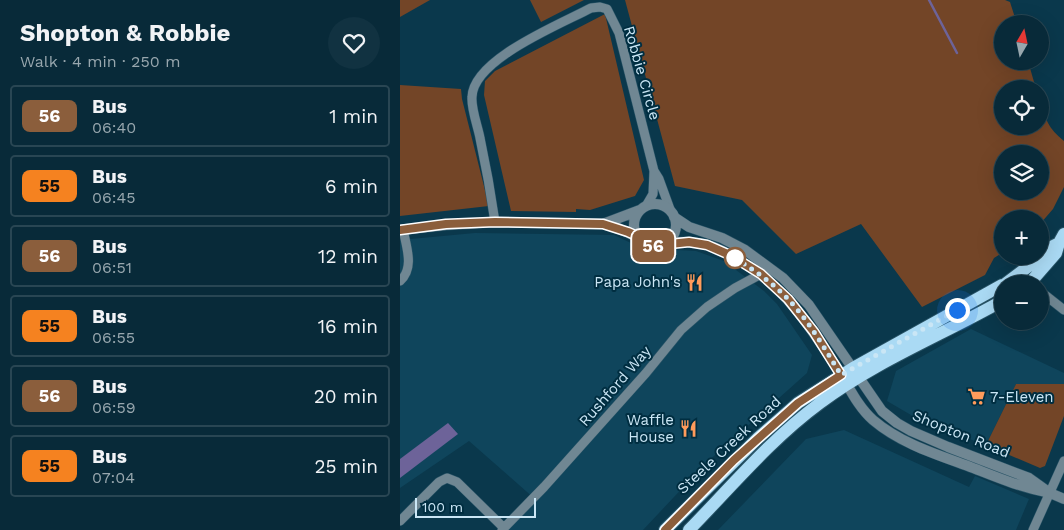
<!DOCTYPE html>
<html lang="en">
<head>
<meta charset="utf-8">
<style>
  body { margin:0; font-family:"Work Sans",sans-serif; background:#113241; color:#f1f3f6; height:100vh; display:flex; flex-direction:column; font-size:19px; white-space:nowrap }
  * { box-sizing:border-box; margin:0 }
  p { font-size:16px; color:#98a7ae }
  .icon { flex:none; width:28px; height:28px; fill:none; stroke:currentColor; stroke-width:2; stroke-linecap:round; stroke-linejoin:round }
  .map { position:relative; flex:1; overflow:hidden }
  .details { display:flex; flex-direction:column; background:#082a39; width:400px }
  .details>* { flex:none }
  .badge { padding:0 10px; border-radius:8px; font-size:18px; line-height:32px }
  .needle { width:32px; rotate:9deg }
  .fabs { position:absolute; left:594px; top:15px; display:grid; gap:10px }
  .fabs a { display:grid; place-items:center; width:55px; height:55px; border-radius:50%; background:#082a39; box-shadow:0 5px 20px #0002,0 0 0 1px #294653; font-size:25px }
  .scale { position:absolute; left:15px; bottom:12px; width:121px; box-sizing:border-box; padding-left:5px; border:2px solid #cae6f5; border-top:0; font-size:14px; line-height:18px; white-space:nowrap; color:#cae6f5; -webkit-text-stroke:4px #002e41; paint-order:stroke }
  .you { position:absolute; width:25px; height:25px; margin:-12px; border:4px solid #fff; border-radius:50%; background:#1a73e8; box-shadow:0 0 0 8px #1a73e833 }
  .map>.badge { position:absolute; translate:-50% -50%; box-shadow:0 0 0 2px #fff }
  .round { display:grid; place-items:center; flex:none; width:52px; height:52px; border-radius:26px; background:#113241 }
  .overview { display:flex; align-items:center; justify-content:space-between; height:85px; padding:0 20px }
  h1 { font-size:24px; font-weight:700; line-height:38px }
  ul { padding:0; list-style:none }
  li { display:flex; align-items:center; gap:15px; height:62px; margin:0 10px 8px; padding:0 10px; border:2px solid #294653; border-radius:5px }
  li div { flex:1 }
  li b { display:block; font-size:19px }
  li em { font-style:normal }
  li .badge { min-width:55px; font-weight:700; text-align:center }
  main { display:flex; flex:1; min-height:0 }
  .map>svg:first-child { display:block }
</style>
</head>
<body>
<main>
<section class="details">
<div class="overview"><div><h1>Shopton &amp; Robbie</h1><p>Walk · 4 min · 250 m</p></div><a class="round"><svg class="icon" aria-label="heart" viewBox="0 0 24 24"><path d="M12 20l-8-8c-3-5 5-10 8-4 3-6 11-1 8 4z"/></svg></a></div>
<ul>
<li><span class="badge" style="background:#8b5e3c;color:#fff">56</span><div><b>Bus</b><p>06:40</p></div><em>1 min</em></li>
<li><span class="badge" style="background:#f58220;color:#111">55</span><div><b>Bus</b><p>06:45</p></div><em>6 min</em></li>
<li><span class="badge" style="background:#8b5e3c;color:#fff">56</span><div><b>Bus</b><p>06:51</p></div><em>12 min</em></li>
<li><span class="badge" style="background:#f58220;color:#111">55</span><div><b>Bus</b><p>06:55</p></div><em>16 min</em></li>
<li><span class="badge" style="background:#8b5e3c;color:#fff">56</span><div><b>Bus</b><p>06:59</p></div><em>20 min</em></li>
<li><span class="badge" style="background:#f58220;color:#111">55</span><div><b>Bus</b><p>07:04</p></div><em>25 min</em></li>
</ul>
</section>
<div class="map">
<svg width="664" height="530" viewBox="0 0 664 530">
  <rect width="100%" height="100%" fill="#0a384c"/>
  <path fill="#0f455c" d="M75,233L214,235L248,251L267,253L277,250L296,251L324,261L364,291L377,304L412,355L407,373L305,464L243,530H105L135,499L69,441L0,488V240Z
    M571,329L664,373V384H616L586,445L523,422L487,401L496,371Z
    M444,430L569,487L575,476L629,499L616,530H318L406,439Z"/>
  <path fill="#734527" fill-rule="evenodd" d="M0,0H30L0,17Z
    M130,0H184L141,22Z
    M225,0H605L610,2L617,24H602V61H628L636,89H602V126H640V101C646,120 648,128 664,141V187L653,209L640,224V219H602V253L594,258L585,275L522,307L461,224L396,254L342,200L275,186ZM602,154H640V191H602Z
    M205,14L244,180L235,196L190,210L176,209V212L111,211L84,95L85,81L95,71Z
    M0,85L61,89L62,99L89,206L0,216Z
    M616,384H664V416L645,466L640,468L586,445Z"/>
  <path fill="#6d6399" d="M48,423L58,434L0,478V459Z"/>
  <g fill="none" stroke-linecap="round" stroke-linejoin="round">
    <path stroke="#6d6399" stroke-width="2.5" d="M529,0L557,53"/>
    <defs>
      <path id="minor" d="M246,206L253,194L254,171
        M95,222C91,194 86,166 80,138C78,127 71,109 72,97C73,59 161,24 191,8L200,7L207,9L219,33L254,171L259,179L271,212
        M0,281C15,268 6,246 3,229
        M640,291L664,310
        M0,521L39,482L47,478L57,482L104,528
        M102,530L144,487L246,373L281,330L307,307L335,288L361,274
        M633,530L664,461"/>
      <path id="tertiary" d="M234 225a21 21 0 1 1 42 0a21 21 0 1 1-42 0Z
        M274,217L289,227L322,238L345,250L383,278L409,305L482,411L497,423L511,431L548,447L629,478L650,493L664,499
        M203,224L240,210
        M0,230L46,225L95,222L203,224L218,228L237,237
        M267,243C280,242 294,241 308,245C320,249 331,255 342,262C387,289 411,328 439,371C449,387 458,407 473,420C500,443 535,454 568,466C594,476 619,487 646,492"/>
      <path id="primary" d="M605,284L637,260L647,249L659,243
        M629,284L656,253L659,243L664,234
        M265,530L358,438L398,403L453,368L602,285
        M289,530C331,487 371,439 420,403C476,361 542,335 602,301"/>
    </defs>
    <use href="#minor" stroke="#295467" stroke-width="10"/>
    <use href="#tertiary" stroke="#295467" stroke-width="11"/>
    <use href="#primary" stroke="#295467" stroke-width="14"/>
    <use href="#minor" stroke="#708793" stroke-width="9"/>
    <use href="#tertiary" stroke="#708793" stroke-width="10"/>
    <use href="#primary" stroke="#aadaf4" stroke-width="12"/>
  </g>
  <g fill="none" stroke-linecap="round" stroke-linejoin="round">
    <defs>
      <path id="line" d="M0,230L46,224L95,222L203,224L228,232L237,236L244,244L251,246L289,242L307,245L332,256L361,274L388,299L414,332L441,375L398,403L379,420L334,460L265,530"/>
    </defs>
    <use href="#line" stroke="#fff" stroke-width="11"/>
    <use href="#line" stroke="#8b5e3c" stroke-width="8"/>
    <path stroke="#cae6f5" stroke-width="5" stroke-dasharray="0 9" d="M335,258L332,256C352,269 371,281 388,299C409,321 425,349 441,375L557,310"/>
  </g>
  <defs>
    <symbol id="restaurant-bare" viewBox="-9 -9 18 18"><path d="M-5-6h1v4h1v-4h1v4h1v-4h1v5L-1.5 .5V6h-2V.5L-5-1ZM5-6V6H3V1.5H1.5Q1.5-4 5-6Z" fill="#ff9b5b" stroke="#002e41" stroke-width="2.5" paint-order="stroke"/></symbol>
    <symbol id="supermarket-bare" viewBox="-9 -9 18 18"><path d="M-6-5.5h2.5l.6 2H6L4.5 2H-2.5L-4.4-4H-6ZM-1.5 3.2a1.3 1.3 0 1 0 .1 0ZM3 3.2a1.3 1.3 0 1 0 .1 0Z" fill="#ff9b5b" stroke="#002e41" stroke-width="2.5" paint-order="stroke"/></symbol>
  </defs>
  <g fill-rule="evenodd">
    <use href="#restaurant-bare" x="282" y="270" width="25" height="25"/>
    <use href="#supermarket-bare" x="564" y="384" width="25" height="25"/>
    <use href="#restaurant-bare" x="276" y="416" width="25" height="25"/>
  </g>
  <circle fill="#fff" stroke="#8b5e3c" stroke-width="2.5" cx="335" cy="258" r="10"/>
  <g text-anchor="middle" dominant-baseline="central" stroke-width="4" stroke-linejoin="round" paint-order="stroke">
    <g font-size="15" fill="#cae6f5" stroke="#002e41">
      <text transform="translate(242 73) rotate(74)">Robbie Circle</text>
      <text transform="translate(215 386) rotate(-49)">Rushford Way</text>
      <text transform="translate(561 434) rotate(22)">Shopton Road</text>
      <text transform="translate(329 445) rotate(-43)">Steele Creek Road</text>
    </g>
    <g font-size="15" fill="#cae6f5" stroke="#002e41" text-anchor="end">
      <text x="281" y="282">Papa John's</text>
      <text x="590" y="397" text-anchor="start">7-Eleven</text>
      <text x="274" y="420">Waffle<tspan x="274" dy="17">House</tspan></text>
    </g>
  </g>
</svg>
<div class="fabs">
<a><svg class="needle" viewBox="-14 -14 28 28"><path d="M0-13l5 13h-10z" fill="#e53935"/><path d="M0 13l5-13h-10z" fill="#98a7ae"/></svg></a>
<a><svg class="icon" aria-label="locate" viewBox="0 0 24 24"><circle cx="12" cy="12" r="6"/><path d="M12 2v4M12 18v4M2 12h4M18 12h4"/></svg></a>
<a><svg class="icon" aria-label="layers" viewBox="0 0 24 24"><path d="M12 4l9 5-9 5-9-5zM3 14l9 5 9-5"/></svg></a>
<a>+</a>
<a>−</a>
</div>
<div class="scale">100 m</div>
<div class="you" style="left:557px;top:310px"></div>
<b class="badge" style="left:253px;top:246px;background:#8b5e3c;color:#fff">56</b>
</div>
</main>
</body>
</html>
